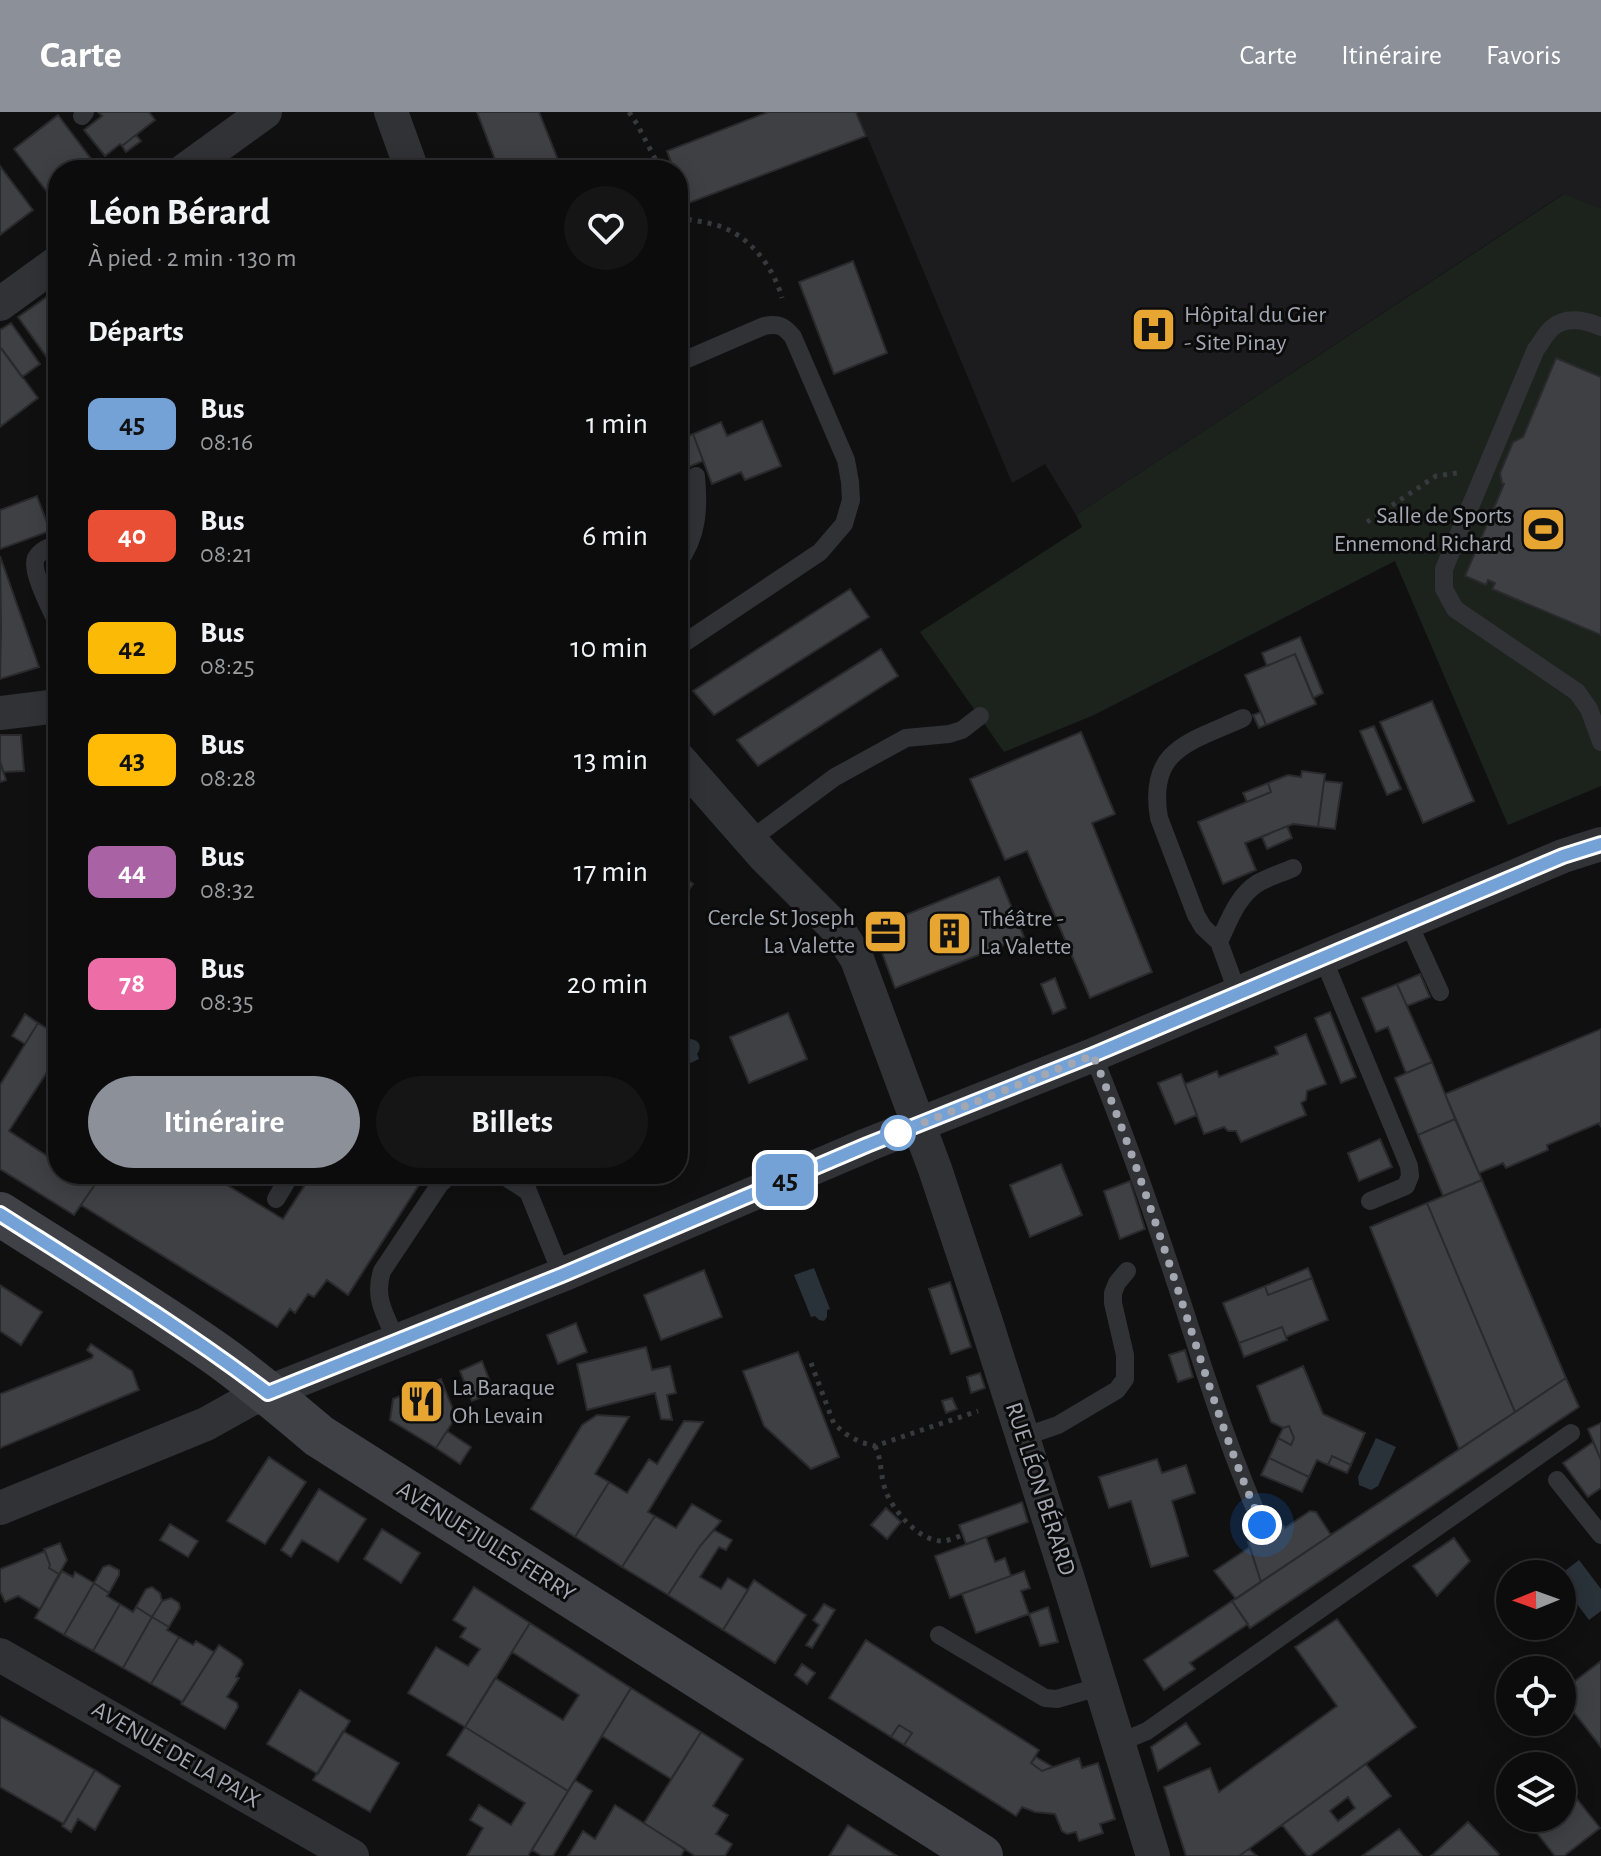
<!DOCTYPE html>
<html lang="fr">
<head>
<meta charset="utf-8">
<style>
  body { margin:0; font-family:"Alegreya Sans",sans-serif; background:#151516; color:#f1f3f6; height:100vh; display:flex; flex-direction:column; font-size:30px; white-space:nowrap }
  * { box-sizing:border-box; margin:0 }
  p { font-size:26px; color:#9a9b9d }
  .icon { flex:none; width:44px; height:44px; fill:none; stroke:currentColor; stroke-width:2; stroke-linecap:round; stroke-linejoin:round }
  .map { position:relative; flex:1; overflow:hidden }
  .sheet { position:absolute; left:48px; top:48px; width:640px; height:1024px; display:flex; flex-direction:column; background:#0c0c0d; border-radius:32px; box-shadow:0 4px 20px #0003,0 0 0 2px #2c2c2e }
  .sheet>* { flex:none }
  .badge { padding:0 16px; border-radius:12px; font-size:28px; line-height:52px }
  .needle { width:52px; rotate:269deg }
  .controls { position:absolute; left:1496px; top:1448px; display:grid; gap:16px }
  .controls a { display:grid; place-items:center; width:80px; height:80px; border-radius:50%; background:#0c0c0d; box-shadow:0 4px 20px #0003,0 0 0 2px #2c2c2e; font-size:40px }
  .you { position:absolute; width:40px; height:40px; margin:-20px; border:6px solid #fff; border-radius:50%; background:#1a73e8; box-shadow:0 0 0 12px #1a73e833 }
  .map>.badge { position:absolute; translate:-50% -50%; box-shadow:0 0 0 4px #fff }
  h2 { padding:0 40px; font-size:30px; line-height:72px }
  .round { display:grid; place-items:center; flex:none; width:84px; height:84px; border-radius:42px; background:#151516 }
  .overview { display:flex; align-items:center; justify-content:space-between; height:136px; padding:0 40px }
  h1 { font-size:38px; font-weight:600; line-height:60px }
  .button { display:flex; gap:16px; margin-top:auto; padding:16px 40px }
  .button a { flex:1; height:92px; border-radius:48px; background:#8c9099; color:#fff; font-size:32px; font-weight:600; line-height:92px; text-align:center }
  .button a+a { background:#151516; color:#f1f3f6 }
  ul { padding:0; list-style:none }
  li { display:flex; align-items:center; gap:24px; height:112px; padding:0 40px }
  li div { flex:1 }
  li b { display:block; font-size:30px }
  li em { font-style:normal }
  li .badge { min-width:88px; font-weight:700; text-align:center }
  header { display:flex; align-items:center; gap:48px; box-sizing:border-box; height:112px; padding:0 40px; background:#8c9099; color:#fff }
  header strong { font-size:38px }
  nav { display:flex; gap:44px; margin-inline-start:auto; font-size:28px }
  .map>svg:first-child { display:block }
</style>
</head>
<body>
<header>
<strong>Carte</strong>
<nav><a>Carte</a><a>Itinéraire</a><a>Favoris</a></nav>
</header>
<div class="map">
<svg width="1601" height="1744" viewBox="0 0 1601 1744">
  <rect width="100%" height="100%" fill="#101011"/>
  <path fill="#1c1c1e" d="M857,0H1601V96L1563,82L1076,403L1045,352L1012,371Z"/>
  <path fill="#1c231d" d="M1564,82L1601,96V674L1508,713L1395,449L1094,603L1004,640L920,520L1082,415L1076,403Z"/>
  <path fill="#2a3239" d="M687,922L690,927C700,928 702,935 697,942L699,947L678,957V927Z
    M814,1156L830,1197L827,1198V1205L824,1209L819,1208L815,1204L811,1205L794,1163Z
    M1376,1326L1396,1335L1378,1374L1371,1378L1359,1373L1358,1365Z
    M1579,1448L1601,1477V1499L1589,1508L1562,1472L1561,1462Z"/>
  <path fill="#3f4044" stroke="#2a2a2d" stroke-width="2" fill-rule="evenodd" d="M98,0H149L155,8L122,34L120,32L105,44L84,18L102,4Z
    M477,0H539L562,58H499Z
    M768,0H856L866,24L686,92L678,70V58H674L667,39Z
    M58,3L95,52L87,58H58V80L51,85L14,37Z
    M136,23L141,29L126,40L122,34Z
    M0,54L33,98L0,123Z
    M853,149L887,241L834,262L799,170Z
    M58,177V240L48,247L18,205Z
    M11,211L40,252L22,265L0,235V218Z
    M2,237L38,286L0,315V238Z
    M1556,246L1601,265V523L1492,477L1495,471L1488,468L1486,473L1465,464L1504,372L1502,371L1500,361L1513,330L1523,325Z
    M762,309L781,354L745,368L741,360L712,372L693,322L721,310L727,324Z
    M693,322L703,349L686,356L685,351L679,353L678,351V328Z
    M37,384L50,419L0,437V398Z
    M0,444L39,555L0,567L1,515Z
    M850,477L869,505L714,603L693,579Z
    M1300,525L1323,581L1313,586L1295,542L1267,554L1262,541Z
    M881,537L898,564L758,654L737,628Z
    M1295,542L1316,592L1266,613L1245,563Z
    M1432,589L1474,689L1423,711L1380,610Z
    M1261,600L1266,613L1259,616L1253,603Z
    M1374,614L1401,677L1387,683L1360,619Z
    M1081,620L1115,702L1092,711L1152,860L1090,886L1027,739L1005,748L970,667Z
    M0,623H21L24,659L3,660L0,649Z
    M0,649L6,668L0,670Z
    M1302,659L1325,662L1318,715L1293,712L1245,731L1256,758L1223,772L1198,710L1271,680L1268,671L1288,663L1301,665Z
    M1324,669L1342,671L1335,717L1318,715Z
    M1268,671L1271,680L1247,690L1243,681Z
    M1287,714L1292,726L1267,737L1262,725Z
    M678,744L687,750L678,761L693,772L680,790L678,788Z
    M999,765L1024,825L895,876L873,816Z
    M1420,862L1430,885L1407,894L1397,872Z
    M1055,866L1066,896L1053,902L1041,872Z
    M1397,872L1432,950L1406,961L1388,915L1376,920L1362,886Z
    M1330,900L1356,965L1341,971L1315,906Z
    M788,901L807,947L749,971L730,925Z
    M25,902L38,911L25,932L12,924Z
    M38,911L58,923V943L9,1019L58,1051V1062H75L94,1074L74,1103L0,1057V973Z
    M1601,917V1015L1599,1011L1547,1033L1548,1038L1506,1056L1503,1051L1479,1061L1445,982Z
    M1306,922L1326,972L1307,979L1306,988L1301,991L1306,1003L1241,1030L1236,1019H1228L1224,1015L1204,1022L1185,972L1217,959L1219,965L1278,942L1275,935Z
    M1432,950L1455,1007L1418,1023L1395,966Z
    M1181,962L1197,1003L1175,1012L1158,971Z
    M1455,1007L1482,1068L1443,1084L1418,1023Z
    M1380,1027L1392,1055L1359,1069L1348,1041Z
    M1061,1052L1082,1103L1030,1125L1010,1073Z
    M102,1062H209L283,1107L312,1062H426L348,1183L327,1168L314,1185L308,1182L295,1201L290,1197L277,1215L81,1093Z
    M1482,1068L1566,1266L1515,1300L1427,1091Z
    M1130,1069L1145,1117L1120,1127L1104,1079Z
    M1427,1091L1515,1300L1459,1337L1370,1115Z
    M1308,1156L1312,1166L1268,1183L1265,1174Z
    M704,1158L722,1205L661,1228L644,1183Z
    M1312,1166L1328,1208L1286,1225L1282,1215L1239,1231L1223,1191L1265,1174L1268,1183Z
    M950,1170L971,1235L951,1242L929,1177Z
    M0,1173L42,1200L21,1233L0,1219Z
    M576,1211L587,1240L558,1252L547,1223Z
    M1282,1215L1287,1228L1244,1245L1239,1231Z
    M91,1232L132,1259L139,1278L0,1336V1282L92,1246L93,1243L87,1238Z
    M646,1235L652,1258L670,1254L676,1281L667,1283L672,1308L661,1307L655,1281L587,1298L577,1252Z
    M1185,1238L1193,1265L1178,1270L1169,1243Z
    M798,1240L839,1345L811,1357L764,1314L743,1259Z
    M482,1249L494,1280L472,1289L460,1259Z
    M1303,1254L1323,1302L1365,1321L1351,1353L1332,1344L1328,1353L1317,1348L1309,1365L1269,1346L1278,1326L1291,1333L1294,1326L1289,1314L1283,1316L1271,1310L1257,1274Z
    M980,1261L985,1276L971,1281L967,1265Z
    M1566,1266L1579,1295L1250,1516L1232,1489Z
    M441,1267L456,1305L436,1336L390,1308L393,1287Z
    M952,1286L957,1297L946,1301L942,1289Z
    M597,1303L629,1305L595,1362L609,1370L575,1425L531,1397L582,1313Z
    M684,1309L703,1310L648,1400L655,1404L622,1455L575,1425L609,1370L627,1381L649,1347L657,1352Z
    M1601,1311V1348L1588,1317Z
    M1289,1314L1294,1326L1291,1333L1278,1326L1283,1316Z
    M447,1319L471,1335L460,1352L436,1336Z
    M1593,1330L1601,1348V1376L1588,1385L1563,1351Z
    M1332,1344L1351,1353L1347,1361L1328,1353Z
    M269,1345L306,1370L265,1432L227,1409Z
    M1269,1346L1309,1365L1302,1380L1261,1363Z
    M1157,1347L1162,1361L1186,1353L1195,1381L1172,1389L1188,1444L1151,1455L1131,1389L1109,1396L1099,1365Z
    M319,1377L366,1407L338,1450L302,1428L291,1445L281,1438Z
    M1022,1390L1028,1410L966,1432L959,1413Z
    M692,1392L721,1409L700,1434L668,1483L622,1455L655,1404L676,1416Z
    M886,1396L901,1410L887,1427L871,1413Z
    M1310,1399L1316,1400L1331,1423L1261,1470L1248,1430L1280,1409L1285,1416Z
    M170,1412L198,1429L188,1445L160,1428Z
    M382,1417L420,1441L401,1471L364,1447Z
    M714,1418L732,1428L726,1438L719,1435L700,1465L721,1477L728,1466L748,1478L723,1518L668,1483L700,1434Z
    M986,1425L995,1450L1005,1446L1011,1464L950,1486L935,1444Z
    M1454,1426L1470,1449L1437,1484L1413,1454Z
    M60,1431L67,1448L59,1462L49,1456L50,1453L44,1437Z
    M1250,1435L1261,1470L1236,1487L1214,1459Z
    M45,1439L50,1453L49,1456L59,1462L40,1497L18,1484L5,1490L0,1479V1457Z
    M109,1453L119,1458V1463L109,1481L94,1471L103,1455Z
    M62,1459L73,1465L75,1460L94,1471L64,1523L35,1506Z
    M1024,1459L1030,1476L1021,1479L1029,1502L976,1521L962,1482Z
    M754,1468L806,1503L775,1551L723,1518Z
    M94,1471L109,1481L107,1484L120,1492L93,1539L64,1523Z
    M152,1475L160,1481L162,1489L152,1505L136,1495L146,1477Z
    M474,1475L530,1511L465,1615L408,1581L436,1535L468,1554L480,1537L460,1525L466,1516L453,1508Z
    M171,1486L179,1491L180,1496L169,1515L152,1505L162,1489Z
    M1232,1489L1248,1512L1190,1551L1195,1557L1164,1578L1144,1548Z
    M120,1492L133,1500L136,1495L152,1505L123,1556L93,1539Z
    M824,1492L835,1498L812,1536L806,1533L819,1513L813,1508Z
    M1048,1495L1058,1530L1040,1534L1029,1502Z
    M152,1505L169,1515L167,1518L179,1525L151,1572L123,1556Z
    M1337,1507L1416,1615L1239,1744H1186L1164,1675L1210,1656L1219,1680L1337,1594L1295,1535Z
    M530,1511L631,1576L568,1679L465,1615L495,1566L563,1608L579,1583L512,1540Z
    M179,1525L193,1533L196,1529L214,1540L183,1590L151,1572Z
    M866,1528L1039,1638L1031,1651L1042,1659L1079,1646L1082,1656L1098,1651L1115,1707L1100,1712L1103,1721L1079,1729L1076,1720L1067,1722L1062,1719L1055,1702L1035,1700L1022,1695L1016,1704L904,1633L912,1621L899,1613L891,1625L829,1586Z
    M219,1533L241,1548L243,1552L236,1565L239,1566L227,1585L237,1591L238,1595L225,1617L181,1592Z
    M1601,1549V1635L1562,1585V1579Z
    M802,1552L815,1561L807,1572L795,1563Z
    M631,1576L701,1620L671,1667L602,1624Z
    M300,1578L350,1609L318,1662L267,1632Z
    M0,1604L95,1658L64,1712L0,1675Z
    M1186,1611L1200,1632L1158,1659L1151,1635Z
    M899,1613L912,1621L904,1633L891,1625Z
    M465,1615L568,1679L528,1744H467L483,1716L470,1708L479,1693L511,1713L525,1691L447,1643Z
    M343,1619L399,1651L370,1700L313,1668Z
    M701,1620L743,1647L713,1694L728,1703L716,1722L732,1732L725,1744H695L644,1711Z
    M1036,1645L1053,1655L1042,1659L1031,1651Z
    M1366,1652L1391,1684L1310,1744H1307L1282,1713ZM1348,1685L1355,1696L1338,1709L1330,1699Z
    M95,1658L120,1674L95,1718L78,1707L71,1720L62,1714Z
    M575,1668L592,1679L553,1744H542L532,1738Z
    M1562,1668L1600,1716L1564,1744H1555L1525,1706H1562Z
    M615,1693L685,1737L681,1744H568L583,1719L595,1727Z
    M1468,1710L1499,1742L1497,1744H1431Z
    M848,1713L897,1744H829Z
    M1399,1717L1422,1744H1362Z
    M1249,1737L1257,1744H1239Z"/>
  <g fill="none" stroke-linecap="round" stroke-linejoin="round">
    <path stroke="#37393d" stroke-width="5" stroke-dasharray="4 6" stroke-linecap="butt" d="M629,0L637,12L661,58
      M678,106C692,108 708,110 722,115C751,126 774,156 782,186
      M1367,410L1436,364L1457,361
      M811,1251L834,1312L846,1322L860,1330L875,1334L978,1299
      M875,1334C882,1348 880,1362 885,1377C892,1398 920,1431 944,1429C950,1428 957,1425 963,1423"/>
    <path stroke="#313236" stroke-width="18" d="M82,4L85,0
      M1601,215C1585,208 1566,204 1552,216C1546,221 1541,231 1536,237L1444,457V477L1455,497L1577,580L1589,597L1601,630
      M678,251L764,214C779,211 784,214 793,225L846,348L850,370L851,388L844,412L820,440L678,535
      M58,432C50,435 41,437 36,446C30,459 52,499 58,513
      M678,451C698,424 699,396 696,364
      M750,728L835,665L906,626L949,622L962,618L980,604
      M1408,810L1440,880
      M1219,830C1229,809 1237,784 1258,771C1268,765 1282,761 1293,756
      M1323,846L1409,1054L1410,1064L1406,1074L1370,1089
      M1238,882L1219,830L1203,815L1196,803L1159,706C1147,636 1191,630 1243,606
      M1093,943C1125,1020 1152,1099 1178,1178C1204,1257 1228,1337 1262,1413
      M501,1062L527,1079
      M521,1062L562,1163
      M276,1087L291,1062
      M397,1229C386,1205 373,1186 382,1159L440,1072L451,1062
      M1023,1325L1058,1313L1117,1278L1125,1267V1243L1113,1191V1181L1117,1171L1127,1159
      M1557,1368L1601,1423
      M939,1523L1045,1586L1057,1587L1102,1574
      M1119,1631L1147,1619L1571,1321"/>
    <path stroke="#313236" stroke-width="34" d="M391,0L412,58
      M185,58L265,0
      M0,192L58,150
      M0,601L58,594
      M678,646L764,744L839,819L857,847L935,1057L986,1210L1067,1464L1153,1744
      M0,1396L206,1312L249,1288L562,1163L867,1033L1093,943L1563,744L1601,732
      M0,1543L352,1744"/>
    <path stroke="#3f4146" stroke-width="44" d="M0,1102C73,1149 147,1193 218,1243C253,1268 286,1296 319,1324L981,1744"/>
  </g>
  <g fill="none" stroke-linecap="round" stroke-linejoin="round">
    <defs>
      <path id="line" d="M0,1102C91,1160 182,1216 268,1281L562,1163L867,1033L1093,943L1563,744L1601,732"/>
    </defs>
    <use href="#line" stroke="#fff" stroke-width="18"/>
    <use href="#line" stroke="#74a2d7" stroke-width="12"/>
    <path stroke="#a2a7b1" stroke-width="8" stroke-dasharray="0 14.4" d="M898,1021L1093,943C1125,1020 1152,1099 1178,1178C1204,1257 1228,1337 1262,1413"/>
  </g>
  <defs>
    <symbol id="hospital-square" viewBox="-11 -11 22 22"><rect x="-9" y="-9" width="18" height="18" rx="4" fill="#e7a532" stroke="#0b0b0c"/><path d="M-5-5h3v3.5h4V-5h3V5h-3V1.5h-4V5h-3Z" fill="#111"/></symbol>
    <symbol id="stadium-square" viewBox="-11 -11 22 22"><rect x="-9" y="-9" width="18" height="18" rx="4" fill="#e7a532" stroke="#0b0b0c"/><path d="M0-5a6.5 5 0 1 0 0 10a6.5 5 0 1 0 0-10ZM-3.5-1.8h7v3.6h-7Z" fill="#111"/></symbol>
    <symbol id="office-square" viewBox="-11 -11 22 22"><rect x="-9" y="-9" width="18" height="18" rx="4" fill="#e7a532" stroke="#0b0b0c"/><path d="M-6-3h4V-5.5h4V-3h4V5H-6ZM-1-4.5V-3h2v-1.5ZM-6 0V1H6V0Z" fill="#111"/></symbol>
    <symbol id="building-square" viewBox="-11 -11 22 22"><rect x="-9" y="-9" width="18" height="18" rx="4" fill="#e7a532" stroke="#0b0b0c"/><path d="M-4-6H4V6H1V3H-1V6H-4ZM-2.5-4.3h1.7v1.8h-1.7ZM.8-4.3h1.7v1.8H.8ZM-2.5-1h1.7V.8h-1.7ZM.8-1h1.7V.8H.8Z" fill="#111"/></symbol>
    <symbol id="restaurant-square" viewBox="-11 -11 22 22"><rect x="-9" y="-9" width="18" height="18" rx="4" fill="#e7a532" stroke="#0b0b0c"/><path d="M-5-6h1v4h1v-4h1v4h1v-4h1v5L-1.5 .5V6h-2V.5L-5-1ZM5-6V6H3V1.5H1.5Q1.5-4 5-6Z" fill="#111"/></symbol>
  </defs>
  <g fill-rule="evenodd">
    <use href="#hospital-square" x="1128" y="192" width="51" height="51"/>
    <use href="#stadium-square" x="1518" y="392" width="51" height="51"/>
    <use href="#office-square" x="860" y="794" width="51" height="51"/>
    <use href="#building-square" x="924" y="796" width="51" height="51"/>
    <use href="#restaurant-square" x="396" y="1264" width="51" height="51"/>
  </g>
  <circle fill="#fff" stroke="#74a2d7" stroke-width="4" cx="898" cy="1021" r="16"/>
  <g text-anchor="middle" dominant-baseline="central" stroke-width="6" stroke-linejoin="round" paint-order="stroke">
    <g font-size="24" fill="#a2a7b1" stroke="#0b0b0c" text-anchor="start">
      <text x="1184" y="203">Hôpital du Gier<tspan x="1184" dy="28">- Site Pinay</tspan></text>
      <text x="1512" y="404" text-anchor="end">Salle de Sports<tspan x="1512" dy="28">Ennemond Richard</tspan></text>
      <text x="855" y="806" text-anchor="end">Cercle St Joseph<tspan x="855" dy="28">La Valette</tspan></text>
      <text x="980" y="807">Théâtre -<tspan x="980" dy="28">La Valette</tspan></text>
      <text x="452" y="1276">La Baraque<tspan x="452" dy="28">Oh Levain</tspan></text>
    </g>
    <g font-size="24" fill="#a2a7b1" stroke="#0b0b0c">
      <text transform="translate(1040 1377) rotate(72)">RUE LÉON BÉRARD</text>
      <text transform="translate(486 1430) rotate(32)">AVENUE JULES FERRY</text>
      <text transform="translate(176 1643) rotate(30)">AVENUE DE LA PAIX</text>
    </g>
  </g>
</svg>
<div class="controls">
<a><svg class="needle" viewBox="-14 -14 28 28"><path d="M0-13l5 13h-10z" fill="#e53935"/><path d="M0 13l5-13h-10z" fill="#9a9b9d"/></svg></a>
<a><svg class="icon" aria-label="locate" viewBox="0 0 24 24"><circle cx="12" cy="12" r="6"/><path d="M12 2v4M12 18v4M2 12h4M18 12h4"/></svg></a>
<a><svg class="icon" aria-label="layers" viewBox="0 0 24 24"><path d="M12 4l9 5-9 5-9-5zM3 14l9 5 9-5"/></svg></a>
</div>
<div class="you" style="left:1262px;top:1413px"></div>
<b class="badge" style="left:785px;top:1068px;background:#74a2d7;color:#111">45</b>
<section class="sheet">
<div class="overview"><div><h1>Léon Bérard</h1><p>À pied · 2 min · 130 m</p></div><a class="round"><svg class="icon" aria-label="heart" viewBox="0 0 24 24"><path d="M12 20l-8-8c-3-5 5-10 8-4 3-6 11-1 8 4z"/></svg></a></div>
<h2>Départs</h2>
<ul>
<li><span class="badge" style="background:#74a2d7;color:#111">45</span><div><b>Bus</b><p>08:16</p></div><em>1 min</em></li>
<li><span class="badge" style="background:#e94f35;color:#fff">40</span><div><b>Bus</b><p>08:21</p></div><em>6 min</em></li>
<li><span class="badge" style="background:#fbba05;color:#111">42</span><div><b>Bus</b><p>08:25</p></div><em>10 min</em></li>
<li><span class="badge" style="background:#ffbb06;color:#111">43</span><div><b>Bus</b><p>08:28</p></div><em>13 min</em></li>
<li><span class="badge" style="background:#a963a5;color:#fff">44</span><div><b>Bus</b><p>08:32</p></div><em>17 min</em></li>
<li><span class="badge" style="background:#ed6ea7;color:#fff">78</span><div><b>Bus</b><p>08:35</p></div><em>20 min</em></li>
</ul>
<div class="button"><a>Itinéraire</a><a>Billets</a></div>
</section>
</div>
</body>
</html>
